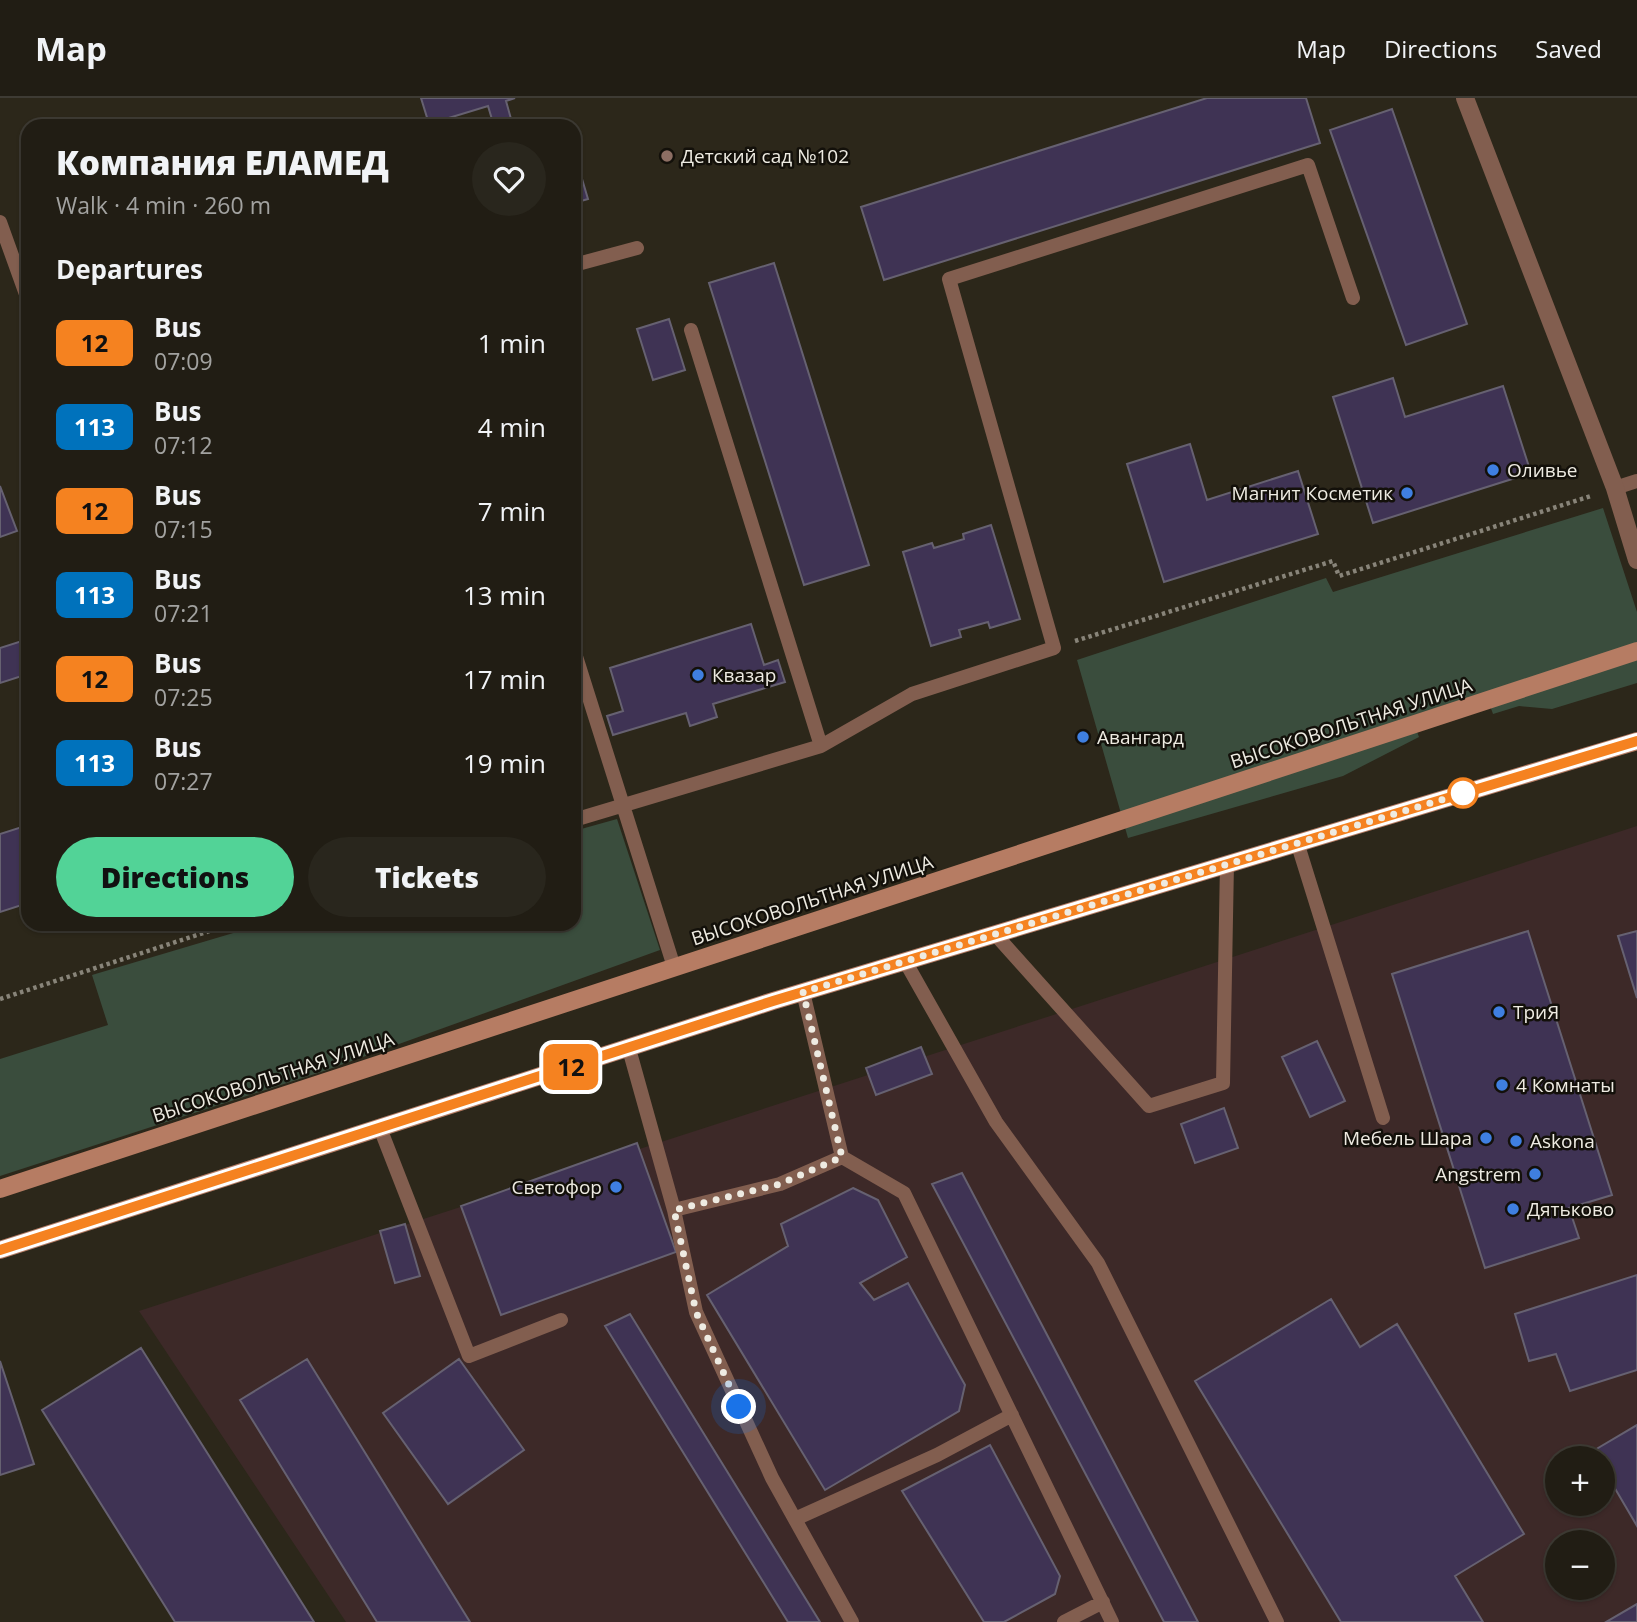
<!DOCTYPE html>
<html lang="en">
<head>
<meta charset="utf-8">
<style>
  body { margin:0; font-family:"Open Sans",sans-serif; background:#29261d; color:#f1f3f6; height:100vh; display:flex; flex-direction:column; font-size:26px; white-space:nowrap }
  * { box-sizing:border-box; margin:0 }
  p { font-size:23px; color:#a2a2a0 }
  .icon { flex:none; width:38px; height:38px; fill:none; stroke:currentColor; stroke-width:2; stroke-linecap:round; stroke-linejoin:round }
  .map { position:relative; flex:1; overflow:hidden }
  .drawer { position:absolute; left:21px; top:21px; width:560px; height:812px; display:flex; flex-direction:column; background:#211d14; border-radius:21px; box-shadow:0 2px 5px #0004,0 0 0 2px #3e3b34 }
  .drawer>* { flex:none }
  .badge { padding:0 14px; border-radius:10px; font-size:24px; line-height:46px }
  .buttons { position:absolute; left:1545px; top:1348px; display:grid; gap:14px }
  .buttons a { display:grid; place-items:center; width:70px; height:70px; border-radius:50%; background:#211d14; box-shadow:0 2px 5px #0004,0 0 0 2px #3e3b34; font-size:35px }
  .you { position:absolute; width:35px; height:35px; margin:-18px; border:5px solid #fff; border-radius:50%; background:#1a73e8; box-shadow:0 0 0 10px #1a73e833 }
  .map>.badge { position:absolute; translate:-50% -50%; box-shadow:0 0 0 4px #fff }
  h2 { padding:0 35px; font-size:26px; line-height:63px }
  .round { display:grid; place-items:center; flex:none; width:74px; height:74px; border-radius:37px; background:#29261d }
  .head { display:flex; align-items:center; justify-content:space-between; height:119px; padding:0 35px }
  h1 { font-size:33px; font-weight:800; line-height:52px }
  .action { display:flex; gap:14px; margin-top:auto; padding:14px 35px }
  .action a { flex:1; height:80px; border-radius:42px; background:#52d397; color:#111; font-size:28px; font-weight:800; line-height:80px; text-align:center }
  .action a+a { background:#29261d; color:#f1f3f6 }
  ul { padding:0; list-style:none }
  li { display:flex; align-items:center; gap:21px; height:84px; padding:0 35px }
  li div { flex:1 }
  li b { display:block; font-size:26px }
  li em { font-style:normal }
  li .badge { min-width:77px; font-weight:700; text-align:center }
  header { display:flex; align-items:center; gap:42px; box-sizing:border-box; height:98px; padding:0 35px; background:#211d14; border-bottom:2px solid #3e3b34 }
  header strong { font-size:33px }
  nav { display:flex; gap:38px; margin-inline-start:auto; font-size:24px }
  .map>svg:first-child { display:block }
</style>
</head>
<body>
<header>
<strong>Map</strong>
<nav><a>Map</a><a>Directions</a><a>Saved</a></nav>
</header>
<div class="map">
<svg width="1637" height="1524" viewBox="0 0 1637 1524">
  <rect width="100%" height="100%" fill="#2c271a"/>
  <path fill="#3d2928" fill-rule="evenodd" d="M1637,728V1524H346L139,1213ZM1558,1360H1603V1405H1558ZM1558,1444H1603V1489H1558Z"/>
  <path fill="#3a4d3d" d="M1603,410L1637,514V585L1552,611L1519,608L1493,616L1487,599L1413,623L1419,639L1343,678L1128,740L1077,562L1326,480L1333,494Z
    M617,721L660,852L324,973L0,1078V961L108,927L92,877L264,826H574V733Z"/>
  <path fill="#3f3354" stroke="#666171" stroke-width="2" d="M421,0H515L506,3L513,28H494L488,8L429,26Z
    M1207,0H1306L1320,45L884,182L861,109Z
    M1392,11L1467,226L1406,247L1330,32Z
    M199,21L201,28H179Z
    M574,54L588,101L574,105Z
    M774,165L869,467L804,487L709,185Z
    M669,221L685,272L653,282L637,231Z
    M1393,280L1405,319L1503,288L1531,375L1373,425L1333,299Z
    M1190,346L1207,402L1298,373L1318,436L1164,484L1127,366Z
    M0,388L17,433L0,439Z
    M991,427L1020,521L990,530L988,524L959,532L961,539L931,548L903,454L932,445L934,450L964,441L963,436Z
    M751,526L764,567L778,562L785,584L713,606L717,619L690,628L686,615L613,637L607,618L623,613L610,570Z
    M28,541V576L0,585V550Z
    M28,727V805L0,814V736Z
    M1528,833L1612,1097L1569,1110L1579,1140L1485,1170L1392,876Z
    M1637,833V900L1618,838Z
    M1317,943L1345,1003L1310,1019L1282,959Z
    M921,949L932,976L876,997L866,970Z
    M1224,1010L1238,1050L1195,1065L1181,1026Z
    M637,1045L676,1154L501,1217L461,1108Z
    M962,1075L1198,1524H1164L932,1086Z
    M853,1090L878,1102L907,1159L860,1185L874,1202L908,1185L965,1287L959,1313L825,1392L707,1197L788,1148L781,1126Z
    M405,1126L420,1178L395,1185L380,1133Z
    M1637,1177V1272L1570,1293L1556,1256L1529,1263L1515,1216Z
    M1331,1201L1360,1249L1397,1226L1524,1436L1455,1478L1483,1524H1341L1195,1283Z
    M630,1216L820,1524H788L605,1228Z
    M141,1250L314,1524H175L42,1312Z
    M307,1261L470,1524H377L240,1302Z
    M459,1261L524,1352L448,1406L383,1315Z
    M0,1263L34,1366L0,1377Z
    M1637,1327V1428L1603,1370V1360H1597L1593,1353Z
    M990,1347L1060,1478L1055,1496L1004,1524H984L902,1393Z
    M1637,1506V1524H1606Z"/>
  <g fill="none" stroke-linecap="round" stroke-linejoin="round">
    <path stroke="#888479" stroke-width="4.5" stroke-dasharray="3.5 3.5" stroke-linecap="butt" d="M1075,543L1333,463L1339,478L1591,398
      M0,901L231,826"/>
    <path stroke="#825e4f" stroke-width="14" d="M0,124L28,202
      M574,167L637,150
      M691,232L821,648
      M1615,390L1637,383
      M574,552L674,869
      M574,722L821,648L912,596L1054,550L949,181L1308,67L1353,200
      M1297,744L1383,1020
      M995,836L1149,1008L1223,985L1227,765
      M905,863L996,1024L1098,1165L1277,1524
      M629,951L674,1112L780,1086L842,1059L803,894
      M380,1030L469,1258L561,1222
      M842,1059L904,1095L1112,1524
      M674,1112L696,1214L772,1380L852,1524
      M795,1421L937,1357L1012,1317
      M1064,1524L1103,1504"/>
    <path stroke="#825e4f" stroke-width="18" d="M1465,0L1615,390L1637,462"/>
    <path stroke="#b67c63" stroke-width="18" d="M0,1091L1637,553
      M0,1152L773,903L1637,643"/>
  </g>
  <g fill="none" stroke-linecap="round" stroke-linejoin="round">
    <defs>
      <path id="line" d="M0,1152L773,903L1637,643"/>
    </defs>
    <use href="#line" stroke="#fff" stroke-width="16"/>
    <use href="#line" stroke="#f58220" stroke-width="10"/>
    <path stroke="#eeebe2" stroke-width="7" stroke-dasharray="0 12.6" d="M739,1309L696,1214L674,1112L780,1086L842,1059L803,894L1474,692L1463,695"/>
  </g>
  <circle fill="#8d6e63" stroke="#13100a" stroke-width="2.5" cx="667" cy="58" r="7"/>
  <g fill="#3f7fe0" stroke="#13100a" stroke-width="2.5">
    <circle cx="1493" cy="372" r="7"/>
    <circle cx="1407" cy="395" r="7"/>
    <circle cx="698" cy="577" r="7"/>
    <circle cx="1083" cy="639" r="7"/>
    <circle cx="1499" cy="914" r="7"/>
    <circle cx="1502" cy="987" r="7"/>
    <circle cx="1486" cy="1040" r="7"/>
    <circle cx="1516" cy="1043" r="7"/>
    <circle cx="1535" cy="1076" r="7"/>
    <circle cx="616" cy="1089" r="7"/>
    <circle cx="1513" cy="1111" r="7"/>
  </g>
  <circle fill="#fff" stroke="#f58220" stroke-width="3.5" cx="1463" cy="695" r="14"/>
  <g text-anchor="middle" dominant-baseline="central" stroke-width="5" stroke-linejoin="round" paint-order="stroke">
    <g font-size="19" fill="#eeebe2" stroke="#13100a" text-anchor="start">
      <text x="681" y="58">Детский сад №102</text>
      <text x="1507" y="372">Оливье</text>
      <text x="1393" y="395" text-anchor="end">Магнит Косметик</text>
      <text x="712" y="577">Квазар</text>
      <text x="1097" y="639">Авангард</text>
      <text x="1513" y="914">ТриЯ</text>
      <text x="1516" y="987">4 Комнаты</text>
      <text x="1472" y="1040" text-anchor="end">Мебель Шара</text>
      <text x="1530" y="1043">Askona</text>
      <text x="1521" y="1076" text-anchor="end">Angstrem</text>
      <text x="602" y="1089" text-anchor="end">Светофор</text>
      <text x="1527" y="1111">Дятьково</text>
    </g>
    <g font-size="19" fill="#eeebe2" stroke="#13100a">
      <text transform="translate(1351 625) rotate(-18)">ВЫСОКОВОЛЬТНАЯ УЛИЦА</text>
      <text transform="translate(812 802) rotate(-18)">ВЫСОКОВОЛЬТНАЯ УЛИЦА</text>
      <text transform="translate(273 979) rotate(-18)">ВЫСОКОВОЛЬТНАЯ УЛИЦА</text>
    </g>
  </g>
</svg>
<div class="buttons">
<a>+</a>
<a>−</a>
</div>
<div class="you" style="left:739px;top:1309px"></div>
<b class="badge" style="left:571px;top:969px;background:#f58220;color:#111">12</b>
<section class="drawer">
<div class="head"><div><h1>Компания ЕЛАМЕД</h1><p>Walk · 4 min · 260 m</p></div><a class="round"><svg class="icon" aria-label="heart" viewBox="0 0 24 24"><path d="M12 20l-8-8c-3-5 5-10 8-4 3-6 11-1 8 4z"/></svg></a></div>
<h2>Departures</h2>
<ul>
<li><span class="badge" style="background:#f58220;color:#111">12</span><div><b>Bus</b><p>07:09</p></div><em>1 min</em></li>
<li><span class="badge" style="background:#0072bc;color:#fff">113</span><div><b>Bus</b><p>07:12</p></div><em>4 min</em></li>
<li><span class="badge" style="background:#f58220;color:#111">12</span><div><b>Bus</b><p>07:15</p></div><em>7 min</em></li>
<li><span class="badge" style="background:#0072bc;color:#fff">113</span><div><b>Bus</b><p>07:21</p></div><em>13 min</em></li>
<li><span class="badge" style="background:#f58220;color:#111">12</span><div><b>Bus</b><p>07:25</p></div><em>17 min</em></li>
<li><span class="badge" style="background:#0072bc;color:#fff">113</span><div><b>Bus</b><p>07:27</p></div><em>19 min</em></li>
</ul>
<div class="action"><a>Directions</a><a>Tickets</a></div>
</section>
</div>
</body>
</html>
